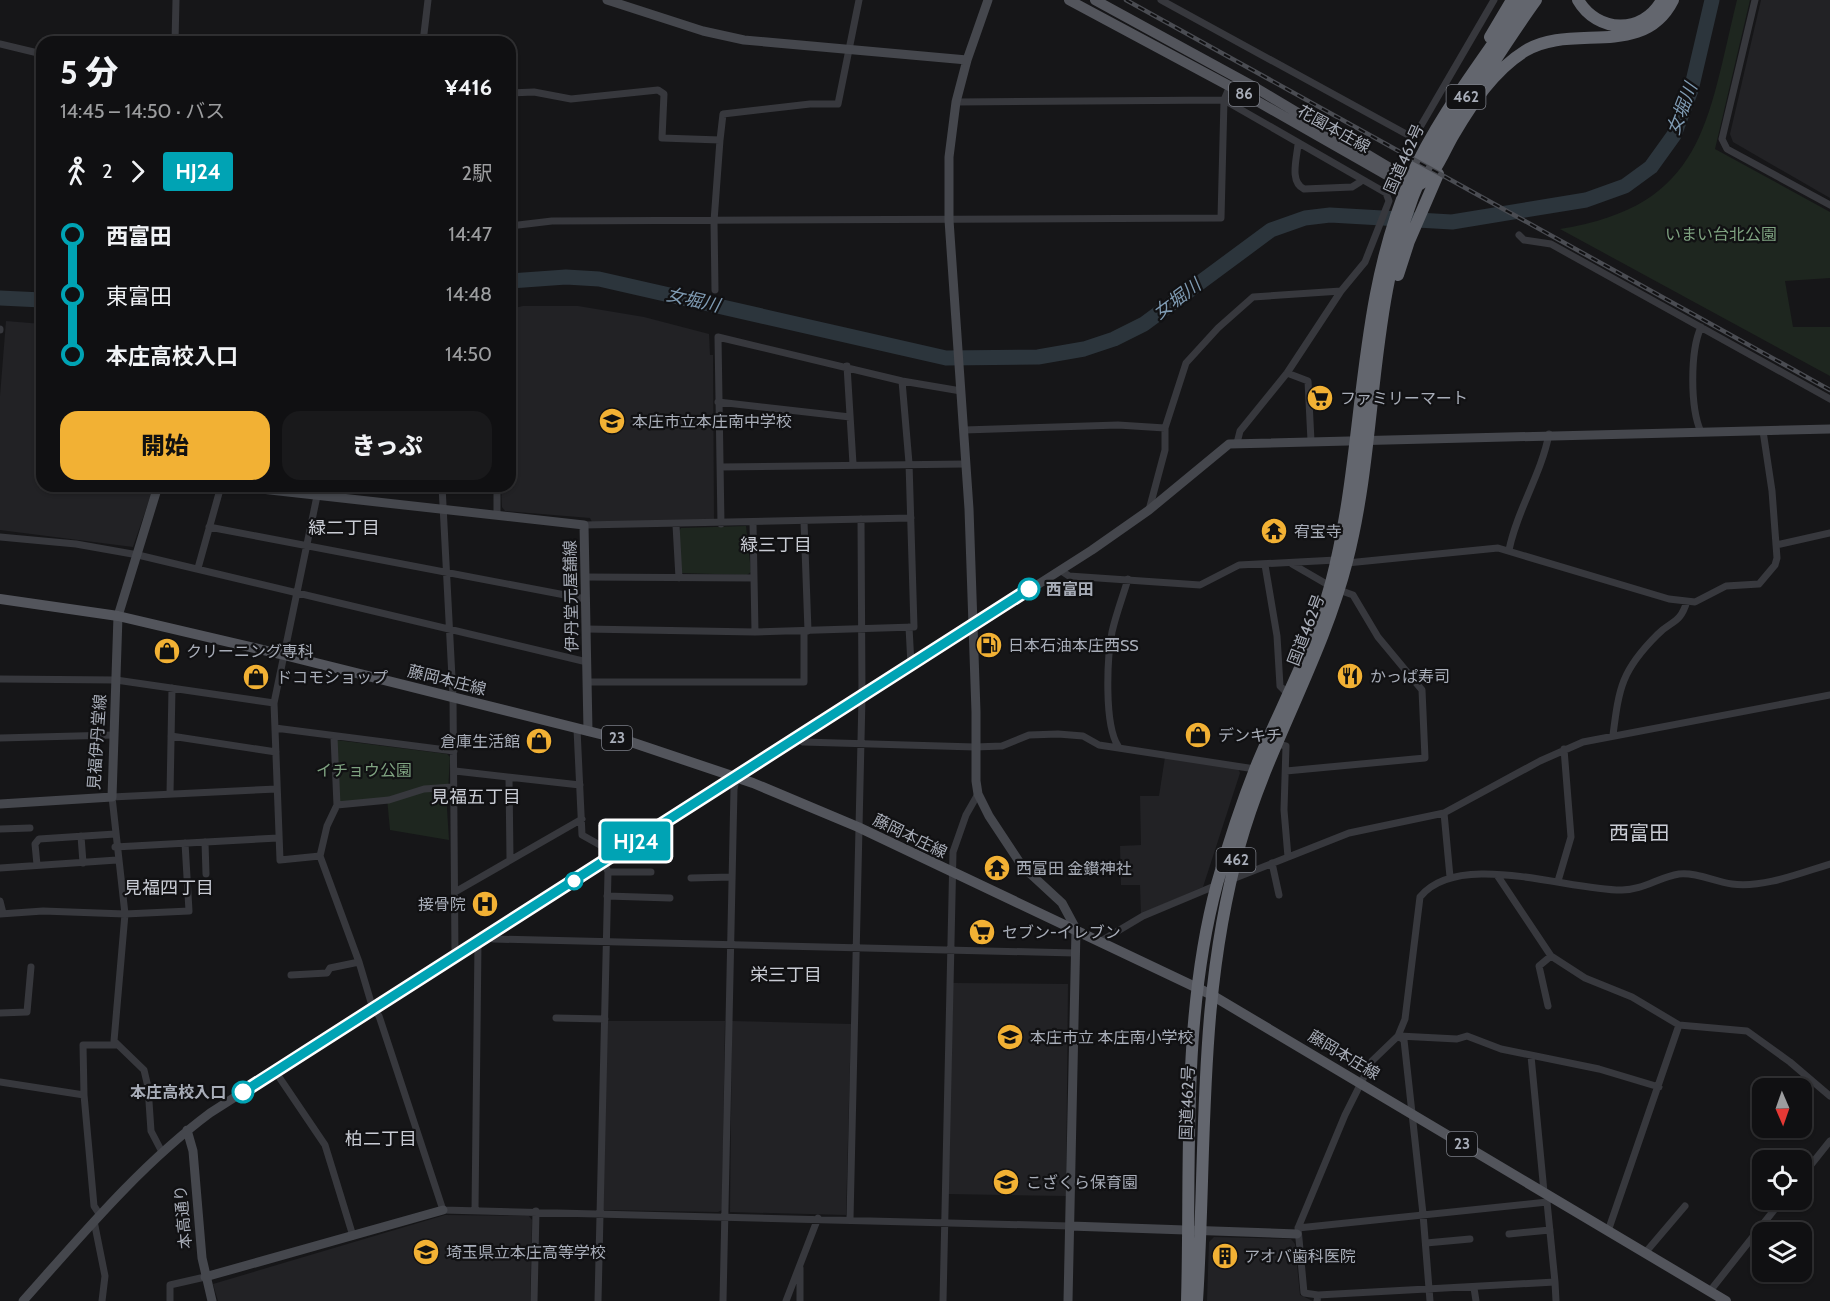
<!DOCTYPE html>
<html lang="ja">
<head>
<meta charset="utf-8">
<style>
  body { margin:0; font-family:Cabin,"Noto Sans JP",sans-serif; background:#19191b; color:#f1f3f6; height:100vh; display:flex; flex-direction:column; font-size:22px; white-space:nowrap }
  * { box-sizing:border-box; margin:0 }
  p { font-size:20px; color:#9c9d9f }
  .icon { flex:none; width:33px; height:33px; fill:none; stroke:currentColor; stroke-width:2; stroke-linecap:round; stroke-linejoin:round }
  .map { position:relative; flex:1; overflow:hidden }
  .panel { position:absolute; left:36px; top:36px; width:480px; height:456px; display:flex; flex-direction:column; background:#101012; border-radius:18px; box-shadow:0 2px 4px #0004,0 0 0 2px #303032 }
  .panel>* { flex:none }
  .badge { padding:0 12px; border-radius:4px; font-size:21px; line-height:39px }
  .needle { width:39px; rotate:178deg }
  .tools { position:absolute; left:1752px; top:1078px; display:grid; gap:12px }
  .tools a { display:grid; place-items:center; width:60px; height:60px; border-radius:12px; background:#101012; box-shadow:0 2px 4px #0004,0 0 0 2px #303032; font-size:30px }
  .map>.badge { position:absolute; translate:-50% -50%; box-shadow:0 0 0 3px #fff }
  .legs { display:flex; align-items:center; gap:9px; height:66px; padding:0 24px; font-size:20px }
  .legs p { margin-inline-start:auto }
  .headline { display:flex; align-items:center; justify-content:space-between; height:102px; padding:0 24px }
  h1 { font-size:33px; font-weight:800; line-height:45px }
  .cta { display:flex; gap:12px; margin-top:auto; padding:12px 24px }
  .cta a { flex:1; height:69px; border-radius:18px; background:#f2b134; color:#111; font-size:24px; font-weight:800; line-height:69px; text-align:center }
  .cta a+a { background:#19191b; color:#f1f3f6 }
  ul { padding:0 24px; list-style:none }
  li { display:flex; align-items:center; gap:21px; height:60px; font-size:22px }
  li i { display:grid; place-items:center; width:9px; height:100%; margin:0 8px; background:currentColor }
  li i::after { content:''; width:15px; height:15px; margin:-8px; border:4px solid; border-radius:50%; background:#101012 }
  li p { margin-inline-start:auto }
  li:first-child i { background:linear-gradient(#0000 50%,currentColor 0) }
  li:last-child i { background:linear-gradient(currentColor 50%,#0000 0) }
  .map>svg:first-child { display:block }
</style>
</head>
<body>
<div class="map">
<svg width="1830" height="1301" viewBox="0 0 1830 1301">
  <rect width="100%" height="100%" fill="#161618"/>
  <path fill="#222225" d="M1761,0H1830V198L1733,142L1730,134Z
    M523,306H578L644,317L709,334L710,355H713L714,520L592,522L590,518L505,511L502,507L501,486H510V309Z
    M6,321L42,324V486H154L133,547L0,530V396Z
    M1165,757L1238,768L1240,773L1203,887L1141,914L1140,885H1121L1120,846L1141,845L1140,796H1159Z
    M953,983L1068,984L1066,1196L948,1194Z
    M606,1021H725L722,1210L718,1212L602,1210Z
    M732,1021L851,1024L846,1215L730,1212Z
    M445,1215L529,1216L532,1220L530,1301H218L213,1284Z
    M1214,1237L1291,1239L1295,1244L1300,1295L1313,1301H1207L1209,1242Z"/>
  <path fill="#1e261f" d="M1737,0H1750L1715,149L1830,212V278L1785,281L1793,327H1830V376L1560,229C1705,206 1707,122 1737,0Z
    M746,526L751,572L747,575L681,573L679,531L681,528Z
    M336,740L447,754L450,757L447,809L449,840L390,830L387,798L342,803L339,801Z"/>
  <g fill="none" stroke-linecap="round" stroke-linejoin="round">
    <path stroke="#2c353c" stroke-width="15" d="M510,281L566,277L599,279L946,358L1038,357L1084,349L1114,339L1144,324L1271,230L1305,218L1330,215L1452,222L1586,200L1625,186L1651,167L1674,135L1691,90L1712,0
      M0,298L42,300"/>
    <path stroke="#37383d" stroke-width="7" d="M1161,0L1408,135L1419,129L1494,0
      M1755,0L1722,139L1727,149L1830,205
      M175,42L176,0
      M423,42L428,0
      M0,44L42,54
      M510,93L534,92L571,99L658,90L664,94L662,138L720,140L723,114L810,104H838L859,0
      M956,102L1224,100L1386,193L1389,201L1365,262L1341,291L1287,373L1240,431L1237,443
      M1298,144C1297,158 1289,182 1304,189L1352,187L1360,182
      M510,226L552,221L1221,218L1224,100L1230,86
      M1519,235L1524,240L1551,244L1830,399
      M715,290L714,221L720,140
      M1701,327C1690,351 1690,408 1701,432
      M0,329V330
      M847,366L853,464
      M1287,373L1308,381L1311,441
      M718,402L850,417
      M964,430L1118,425L1165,428
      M720,467L966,464
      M442,486L453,697L455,956
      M317,496L274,703L280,860L320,856
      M1149,510L1165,450V428L1186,363L1218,328L1253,297L1341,291
      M497,515V486
      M804,521L808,631
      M753,523L755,632
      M721,524L718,337L902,381L961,391
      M584,525L911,518
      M676,525L679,578
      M209,527L586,599
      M0,537L76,544L138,555L587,662
      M1776,545L1830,533
      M1509,550C1517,510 1541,475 1549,434
      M1347,563L1498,548L1669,599L1695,602L1726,586L1759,584L1775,565L1777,558L1772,491L1763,431
      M1292,564L1330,586
      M1265,565L1277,636L1280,686L1288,694
      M198,568L221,486
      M1060,570L1069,576L1200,585L1239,565L1336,560
      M585,577L754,578
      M909,627L911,665
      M586,629L755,632L914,627L909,463L902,381
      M0,679L116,680L274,703
      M588,682H804V631
      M275,728L454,751
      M577,729L582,835L616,854
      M1613,735C1619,687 1622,670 1657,635C1671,620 1680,625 1687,601
      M171,736L276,752
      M334,737L337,805L327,826L320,856L359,962L373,1009L379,1016L443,1210L1070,1226
      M0,738L114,735
      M797,738L803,742L975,747L1002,746L1029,735L1058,734L1083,736L1099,745L1255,769
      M1277,744L1286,746L1284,810L1288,857
      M1118,746C1104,724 1107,658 1112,632C1116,614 1123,596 1128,579
      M455,771L580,785
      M1286,771L1425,758L1422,690L1378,637L1353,595L1339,590
      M509,778L510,859
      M170,794L172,688
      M337,805L389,800L424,789L452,787
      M1444,813L1450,877
      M0,829L30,828
      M81,836L83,863
      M205,842L206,874
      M115,847L278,838
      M1272,863L1279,895
      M37,865L35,844L39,839L115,834
      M0,868L117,860
      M608,872H651
      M1497,875L1551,956L1585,978L1632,997L1679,1025L1747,1031L1790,1062L1830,1096
      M691,878L732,877
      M1230,880L1349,833L1444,813L1540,761L1583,742L1830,695
      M1558,881L1571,837L1564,749
      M455,892L582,819
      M607,896L670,898
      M0,901L3,913
      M0,914L43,911L125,914L189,911L185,843
      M488,936L493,939L1075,953
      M1101,941L1143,916L1217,885
      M291,975L327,973L330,968L359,962
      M1548,1006L1539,966L1551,956
      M0,1013L27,1012L31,967
      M556,1018L605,1019
      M1398,1036L1404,1040L1423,1214L1430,1301
      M1399,1036L1457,1039L1467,1036L1501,1049L1599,1069L1659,1087
      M1531,1056L1544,1192
      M275,1071L325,1145L353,1236
      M0,1082L84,1095L94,1206L100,1215
      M84,1095L83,1045H116
      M162,1152L151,1131L148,1087L144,1070L114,1041L125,914L112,797L277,789
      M1802,1176L1830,1141
      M475,1211L478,942
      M850,1219L862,697L861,519
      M94,1221L105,1276L102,1301
      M1298,1228L1547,1202L1549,1199
      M1608,1231L1679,1025
      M1509,1234L1550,1230
      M1426,1243L1470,1239
      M1645,1253L1685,1206
      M1555,1282L1556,1301
      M1474,1288L1476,1301
      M1710,1291L1782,1200
      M1318,1295L1555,1282L1547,1202
      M170,1301V1285L205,1277
      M534,1301L536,1211
      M598,1301L608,872L604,862
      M723,1301L734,789L737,776
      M786,1301L818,1218
      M800,1301V1268
      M943,1301L953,852L966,815L978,794
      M1317,1301L1318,1295L1304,1293L1298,1228L1345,1115L1372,1061L1398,1036L1405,1019L1420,897C1458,849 1570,891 1622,890C1643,890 1659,877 1679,874C1697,872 1715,882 1732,884C1764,888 1800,873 1830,864"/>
    <path stroke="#45474d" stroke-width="9" d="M607,0L703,31L744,40L967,60
      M988,0L967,60L956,102L949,157V220L969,509L976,712V781L978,794L989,816L1022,866L1062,903L1076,929L1068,1301
      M233,486L584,525L588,731
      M0,804L112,797L118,616L158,486
      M187,1130L193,1151L202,1258L212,1301
      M1070,1226L1297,1234
      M205,1277L443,1210
      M23,1301C82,1235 139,1166 210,1113L1092,550L1149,510L1229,444L1830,429"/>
    <path stroke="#53555c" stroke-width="10" d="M1069,0L1248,96L1397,181L1407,187L1414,186
      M1095,0L1256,88L1415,183
      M0,599L118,616L284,655L628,741L753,783L858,827L1210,994L1726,1301"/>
    <path stroke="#63666e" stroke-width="12" d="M1578,0C1597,33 1643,35 1662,0
      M1490,37L1512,0
      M1417,186C1436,176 1443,152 1454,134C1472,104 1494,70 1525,51C1572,22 1643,60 1673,0
      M1398,275L1409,241L1438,174
      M1187,1301C1191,1163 1181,1018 1217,884C1228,845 1241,805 1256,767C1281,706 1314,647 1331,583C1366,450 1355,307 1410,179C1439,114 1484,59 1523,0
      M1197,1301C1207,1144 1197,998 1240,844C1267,747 1322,659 1347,561C1370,472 1370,380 1387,290C1398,228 1422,164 1455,111C1465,95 1479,83 1490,68C1505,45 1520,22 1536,0"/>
    <defs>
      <path id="rail" d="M1126,0L1830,390"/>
    </defs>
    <use href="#rail" stroke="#4a4c52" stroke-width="4.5"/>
    <use href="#rail" stroke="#111113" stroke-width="2" stroke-dasharray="7" stroke-linecap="butt"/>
  </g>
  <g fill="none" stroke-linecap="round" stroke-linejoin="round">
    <defs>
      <path id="line-1" d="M243,1092L1029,589"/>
    </defs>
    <use href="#line-1" stroke="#fff" stroke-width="14"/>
    <use href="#line-1" stroke="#00a3b4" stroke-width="9"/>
  </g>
  <defs>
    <symbol id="supermarket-disc" viewBox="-11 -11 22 22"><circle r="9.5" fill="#f2b134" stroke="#111113"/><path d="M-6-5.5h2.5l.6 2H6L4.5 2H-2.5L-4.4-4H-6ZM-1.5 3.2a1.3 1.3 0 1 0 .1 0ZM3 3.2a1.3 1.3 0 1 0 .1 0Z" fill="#111"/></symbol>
    <symbol id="school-disc" viewBox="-11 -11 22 22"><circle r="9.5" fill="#f2b134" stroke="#111113"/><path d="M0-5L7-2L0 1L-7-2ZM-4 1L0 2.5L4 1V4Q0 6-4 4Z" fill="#111"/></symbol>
    <symbol id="temple-disc" viewBox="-11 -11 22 22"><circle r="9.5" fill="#f2b134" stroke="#111113"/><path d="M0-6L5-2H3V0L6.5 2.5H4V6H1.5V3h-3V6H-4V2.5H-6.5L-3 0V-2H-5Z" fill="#111"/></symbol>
    <symbol id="fuel-disc" viewBox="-11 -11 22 22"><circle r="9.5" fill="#f2b134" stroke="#111113"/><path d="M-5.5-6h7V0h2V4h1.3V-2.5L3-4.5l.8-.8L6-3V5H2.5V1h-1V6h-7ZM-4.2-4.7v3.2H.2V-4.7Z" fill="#111"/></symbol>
    <symbol id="shop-disc" viewBox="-11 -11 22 22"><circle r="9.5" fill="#f2b134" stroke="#111113"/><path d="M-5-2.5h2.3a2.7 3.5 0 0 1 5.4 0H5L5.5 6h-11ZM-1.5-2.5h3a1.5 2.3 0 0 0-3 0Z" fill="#111"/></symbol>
    <symbol id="restaurant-disc" viewBox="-11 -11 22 22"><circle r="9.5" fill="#f2b134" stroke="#111113"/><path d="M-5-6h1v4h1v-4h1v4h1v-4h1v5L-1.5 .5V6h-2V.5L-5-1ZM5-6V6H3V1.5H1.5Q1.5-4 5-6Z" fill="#111"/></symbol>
    <symbol id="hospital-disc" viewBox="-11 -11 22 22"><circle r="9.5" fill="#f2b134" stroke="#111113"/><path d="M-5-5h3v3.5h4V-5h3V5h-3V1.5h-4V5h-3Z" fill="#111"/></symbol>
    <symbol id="building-disc" viewBox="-11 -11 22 22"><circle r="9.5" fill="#f2b134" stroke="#111113"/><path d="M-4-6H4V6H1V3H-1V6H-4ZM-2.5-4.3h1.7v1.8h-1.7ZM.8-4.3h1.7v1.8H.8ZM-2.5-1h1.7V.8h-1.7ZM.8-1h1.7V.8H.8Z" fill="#111"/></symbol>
  </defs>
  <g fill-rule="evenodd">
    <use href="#supermarket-disc" x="1305" y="383" width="30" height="30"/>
    <use href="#school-disc" x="597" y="406" width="30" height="30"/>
    <use href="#temple-disc" x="1259" y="516" width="30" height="30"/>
    <use href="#fuel-disc" x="974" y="630" width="30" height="30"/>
    <use href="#shop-disc" x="152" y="636" width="30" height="30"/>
    <use href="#restaurant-disc" x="1335" y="661" width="30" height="30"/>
    <use href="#shop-disc" x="241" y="662" width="30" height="30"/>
    <use href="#shop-disc" x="1183" y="720" width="30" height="30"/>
    <use href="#shop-disc" x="524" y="726" width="30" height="30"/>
    <use href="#temple-disc" x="982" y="853" width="30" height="30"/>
    <use href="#hospital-disc" x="470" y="889" width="30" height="30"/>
    <use href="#supermarket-disc" x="967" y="917" width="30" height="30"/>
    <use href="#school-disc" x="995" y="1022" width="30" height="30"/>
    <use href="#school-disc" x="991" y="1167" width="30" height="30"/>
    <use href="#school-disc" x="411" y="1237" width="30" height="30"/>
    <use href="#building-disc" x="1210" y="1241" width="30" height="30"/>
  </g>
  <g fill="#fff" stroke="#00a3b4" stroke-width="3">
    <circle cx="1029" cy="589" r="10"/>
    <circle cx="574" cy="881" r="8"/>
    <circle cx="243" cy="1092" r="10"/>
  </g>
  <g text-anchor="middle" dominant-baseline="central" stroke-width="4.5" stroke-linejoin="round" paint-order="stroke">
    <g fill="#111113" stroke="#7b7e86" stroke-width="1.5">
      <rect x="1229" y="82" width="30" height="24" rx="4.5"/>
      <rect x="1446.5" y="85" width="39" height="24" rx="4.5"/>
      <rect x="602" y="726" width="30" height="24" rx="4.5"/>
      <rect x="1216.5" y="848" width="39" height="24" rx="4.5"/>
      <rect x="1447" y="1132" width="30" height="24" rx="4.5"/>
    </g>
    <g font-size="15" font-weight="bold" fill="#a8adb8">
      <text x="1244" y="94">86</text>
      <text x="1466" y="97">462</text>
      <text x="617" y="738">23</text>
      <text x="1236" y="860">462</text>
      <text x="1462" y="1144">23</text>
    </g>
    <g font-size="16" fill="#a8adb8" stroke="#111113">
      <text transform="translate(1334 129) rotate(29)">花園本庄線</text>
      <text transform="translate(1404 159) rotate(-66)">国道462号</text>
      <text transform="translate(571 596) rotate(-91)">伊丹堂元屋舗線</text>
      <text transform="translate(1306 630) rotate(-69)">国道462号</text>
      <text transform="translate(447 680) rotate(14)">藤岡本庄線</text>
      <text transform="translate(97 742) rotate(-86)">見福伊丹堂線</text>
      <text transform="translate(910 836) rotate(26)">藤岡本庄線</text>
      <text transform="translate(1344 1055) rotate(31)">藤岡本庄線</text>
      <text transform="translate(1187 1103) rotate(-88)">国道462号</text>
      <text transform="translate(183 1217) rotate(-95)">本高通り</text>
    </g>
    <g font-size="16" fill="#7fa381" stroke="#111113">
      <text x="1721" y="234">いまい台北公園</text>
      <text x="364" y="770">イチョウ公園</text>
    </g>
    <g font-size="16" fill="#a8adb8" stroke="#111113" text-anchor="start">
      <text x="1340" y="398">ファミリーマート</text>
      <text x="632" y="421">本庄市立本庄南中学校</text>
      <text x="1294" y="531">宥宝寺</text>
      <text x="1008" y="645">日本石油本庄西SS</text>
      <text x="186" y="651">クリーニング専科</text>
      <text x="1370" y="676">かっぱ寿司</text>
      <text x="276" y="677">ドコモショップ</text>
      <text x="1218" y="735">デンキチ</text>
      <text x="520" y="741" text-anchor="end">倉庫生活館</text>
      <text x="1016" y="868">西富田 金鑚神社</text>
      <text x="466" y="904" text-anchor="end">接骨院</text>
      <text x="1002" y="932">セブン-イレブン</text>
      <text x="1030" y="1037">本庄市立 本庄南小学校</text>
      <text x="1026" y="1182">こざくら保育園</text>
      <text x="446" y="1252">埼玉県立本庄高等学校</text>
      <text x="1244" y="1256">アオバ歯科医院</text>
    </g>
    <g font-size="16" font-weight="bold" fill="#a8adb8" stroke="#111113" text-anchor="start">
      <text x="1046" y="589">西富田</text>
      <text x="226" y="1092" text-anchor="end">本庄高校入口</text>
    </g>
    <g font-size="18" font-style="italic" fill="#7f9bb3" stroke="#111113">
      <text transform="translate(1682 109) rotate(-69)">女堀川</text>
      <text transform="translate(1177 299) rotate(-37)">女堀川</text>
      <text transform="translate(693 300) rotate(13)">女堀川</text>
    </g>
    <g font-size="18" fill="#c9ccd4" stroke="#111113">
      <text x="344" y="528">緑二丁目</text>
      <text x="776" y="545">緑三丁目</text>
      <text x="476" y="797">見福五丁目</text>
      <text x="169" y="888">見福四丁目</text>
      <text x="786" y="975">栄三丁目</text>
      <text x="381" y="1139">柏二丁目</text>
    </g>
    <g font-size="20" fill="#c9ccd4" stroke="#111113">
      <text x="1639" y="833">西富田</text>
    </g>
  </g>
</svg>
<div class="tools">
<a><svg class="needle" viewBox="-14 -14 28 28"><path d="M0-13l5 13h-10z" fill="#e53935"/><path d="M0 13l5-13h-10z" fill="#9c9d9f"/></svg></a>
<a><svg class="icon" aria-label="locate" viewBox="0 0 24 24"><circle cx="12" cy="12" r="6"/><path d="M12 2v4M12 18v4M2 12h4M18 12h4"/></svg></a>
<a><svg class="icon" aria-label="layers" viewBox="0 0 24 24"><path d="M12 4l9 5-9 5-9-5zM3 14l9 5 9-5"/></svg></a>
</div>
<b class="badge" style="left:636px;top:841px;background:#00a3b4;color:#fff">HJ24</b>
<section class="panel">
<div class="headline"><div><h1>5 分</h1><p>14:45 – 14:50 · バス</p></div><b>¥416</b></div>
<div class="legs"><svg class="icon" aria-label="walk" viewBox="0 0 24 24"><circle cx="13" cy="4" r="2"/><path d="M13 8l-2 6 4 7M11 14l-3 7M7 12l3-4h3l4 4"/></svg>2<svg class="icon" aria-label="forward" viewBox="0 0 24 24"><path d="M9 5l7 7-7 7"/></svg><b class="badge" style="background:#00a3b4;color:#fff">HJ24</b><p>2駅</p></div>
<ul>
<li><i style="color:#00a3b4"></i><b>西富田</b><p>14:47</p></li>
<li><i style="color:#00a3b4"></i><span>東富田</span><p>14:48</p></li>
<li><i style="color:#00a3b4"></i><b>本庄高校入口</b><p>14:50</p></li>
</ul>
<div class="cta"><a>開始</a><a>きっぷ</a></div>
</section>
</div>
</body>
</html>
